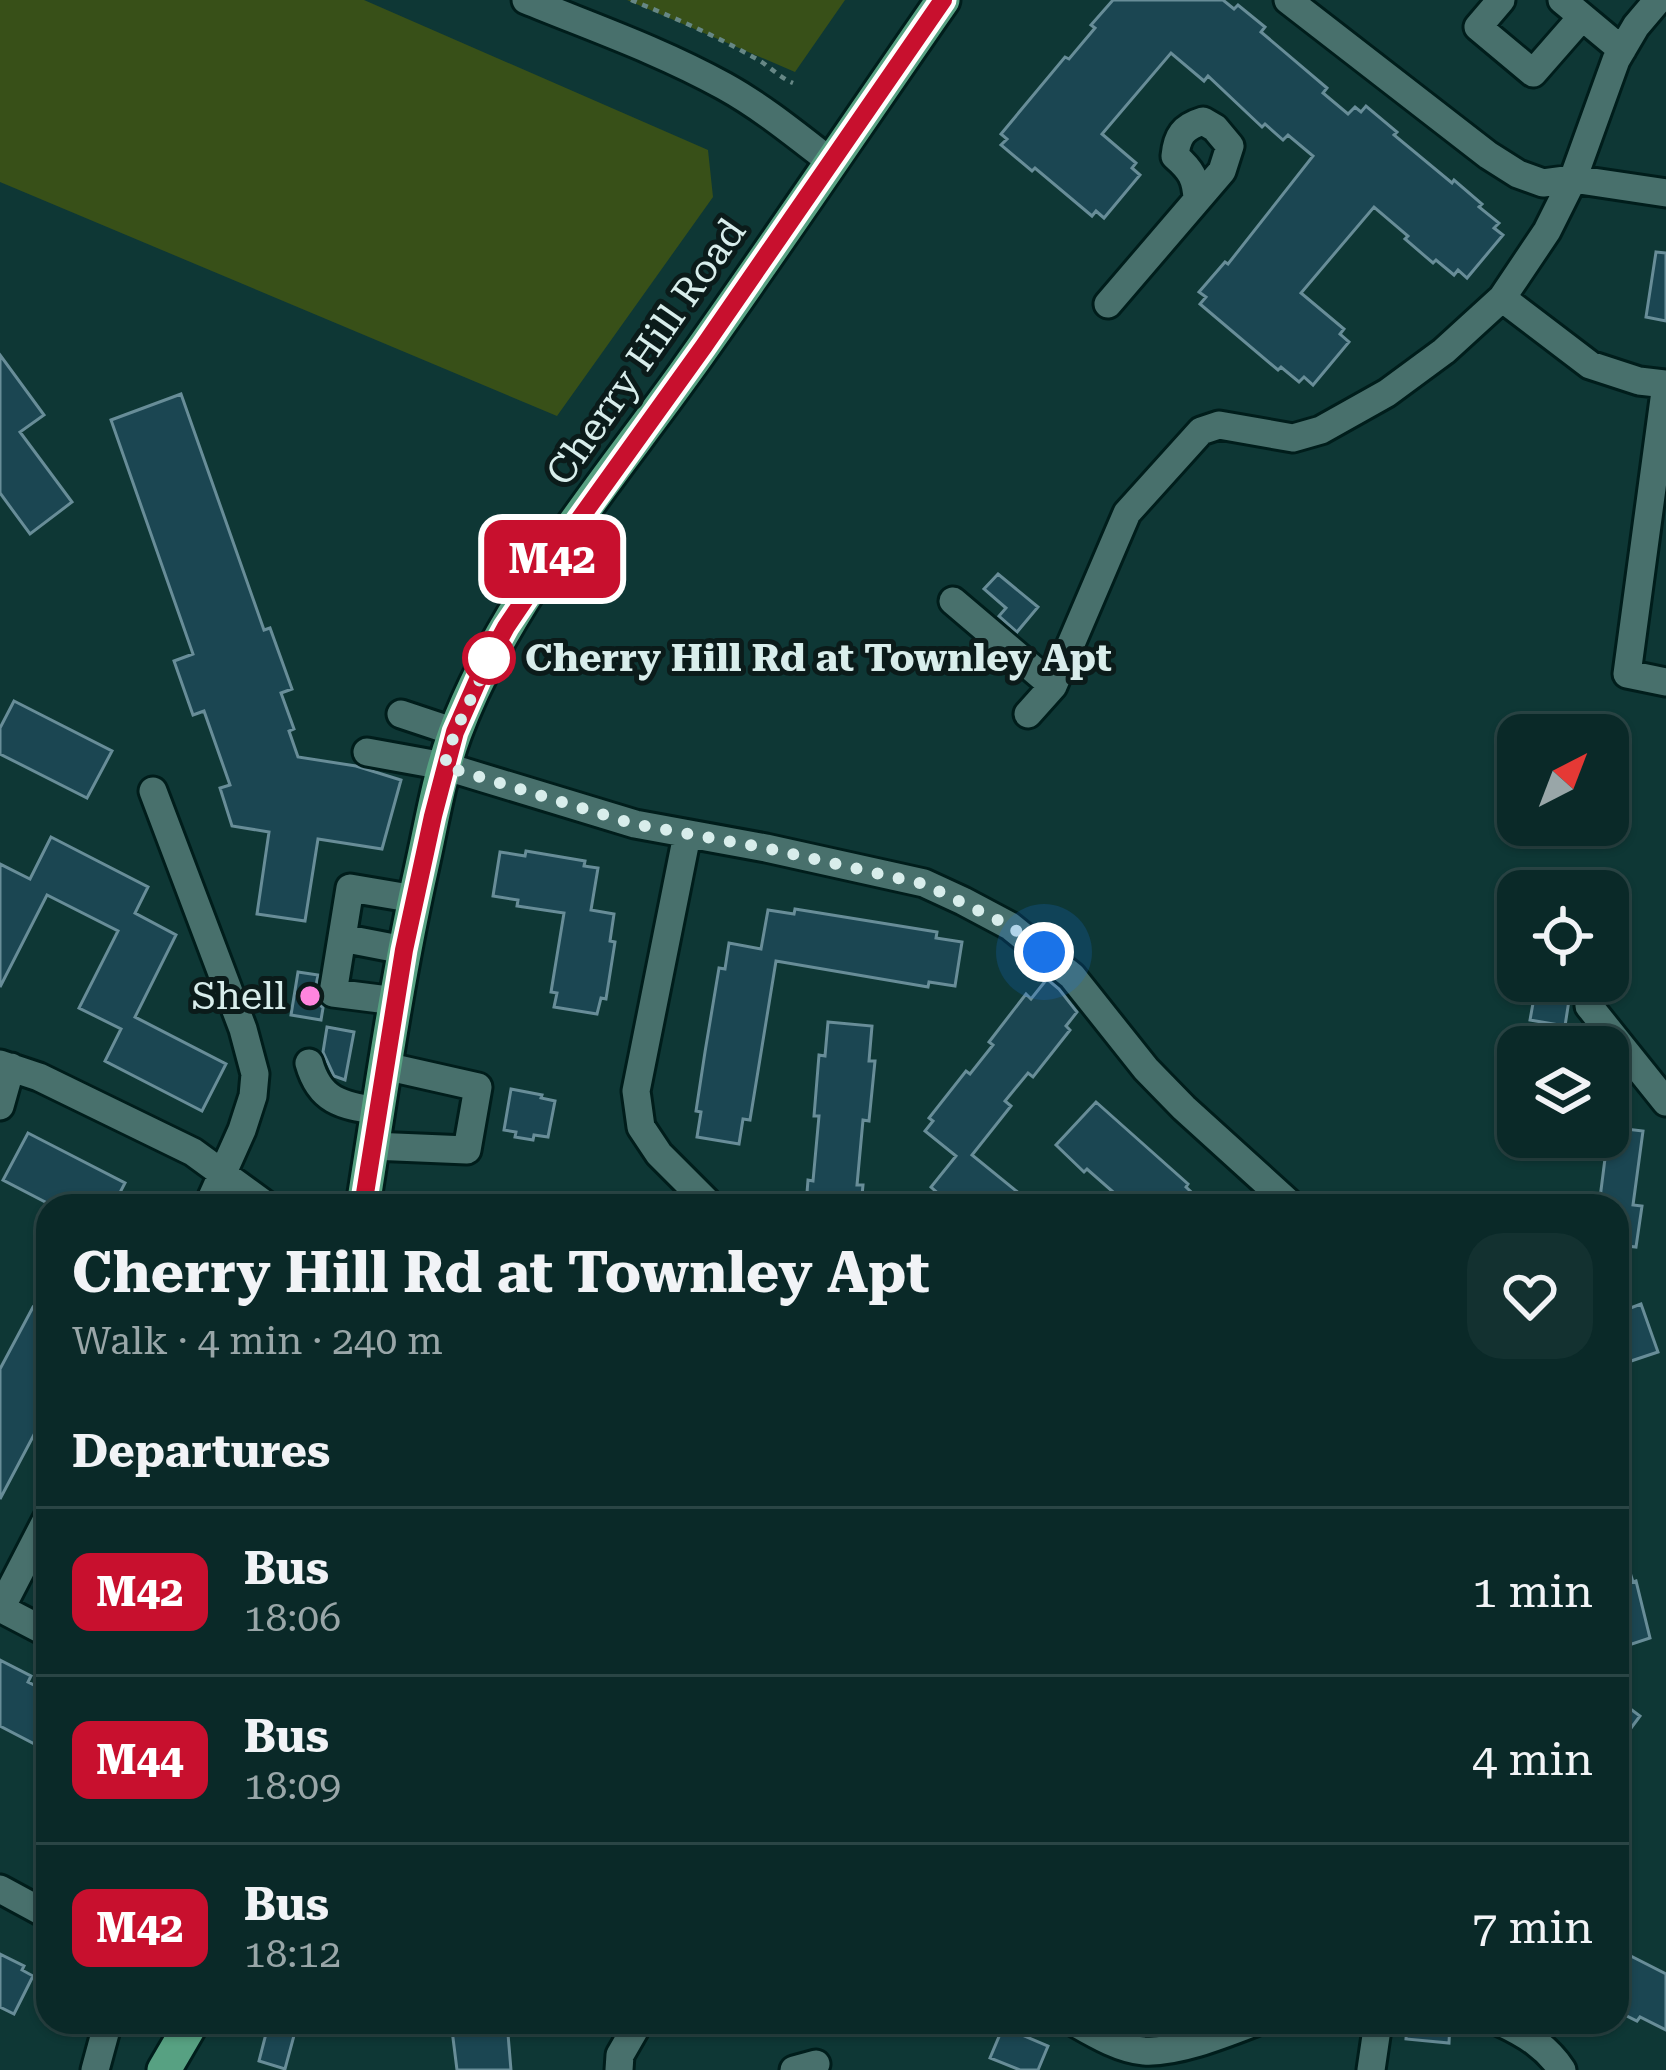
<!DOCTYPE html>
<html lang="en">
<head>
<meta charset="utf-8">
<style>
  body { margin:0; font-family:"Roboto Serif",serif; background:#133130; color:#f1f3f6; height:100vh; display:flex; flex-direction:column; font-size:45px; white-space:nowrap }
  * { box-sizing:border-box; margin:0 }
  p { font-size:39px; color:#99a6a8 }
  .icon { flex:none; width:66px; height:66px; fill:none; stroke:currentColor; stroke-width:2; stroke-linecap:round; stroke-linejoin:round }
  .map { position:relative; flex:1; overflow:hidden }
  .panel { position:absolute; left:36px; top:1194px; width:1593px; height:840px; display:flex; flex-direction:column; background:#0a2928; border-radius:36px; box-shadow:0 3px 9px #0004,0 0 0 3px #2a4545 }
  .panel>* { flex:none }
  .badge { padding:0 24px; border-radius:18px; font-size:42px; line-height:78px }
  .needle { width:78px; rotate:42deg }
  .fabs { position:absolute; left:1497px; top:714px; display:grid; gap:24px }
  .fabs a { display:grid; place-items:center; width:132px; height:132px; border-radius:24px; background:#0a2928; box-shadow:0 3px 9px #0004,0 0 0 3px #2a4545; font-size:60px }
  .you { position:absolute; width:60px; height:60px; margin:-30px; border:9px solid #fff; border-radius:50%; background:#1a73e8; box-shadow:0 0 0 18px #1a73e833 }
  .map>.badge { position:absolute; translate:-50% -50%; box-shadow:0 0 0 6px #fff }
  h2 { padding:0 36px; font-size:45px; line-height:108px }
  .round { display:grid; place-items:center; flex:none; width:126px; height:126px; border-radius:36px; background:#133130 }
  .headline { display:flex; align-items:center; justify-content:space-between; height:204px; padding:0 36px }
  h1 { font-size:57px; font-weight:700; line-height:90px }
  ul { padding:0; list-style:none }
  li { display:flex; align-items:center; gap:36px; height:168px; padding:0 36px; border-top:3px solid #2a4545 }
  li div { flex:1 }
  li b { display:block; font-size:45px }
  li em { font-style:normal }
  li .badge { min-width:132px; font-weight:700; text-align:center }
  .map>svg:first-child { display:block }
</style>
</head>
<body>
<div class="map">
<svg width="1666" height="2070" viewBox="0 0 1666 2070">
  <rect width="100%" height="100%" fill="#0e3735"/>
  <path fill="#385018" d="M0,0H364L708,150L713,197L557,416L0,182Z
    M627,0H845L795,72Z"/>
  <path fill="#1b4652" stroke="#688d98" stroke-width="3" d="M1113,0H1223L1234,9L1238,5L1265,27L1261,32L1327,88L1323,93L1348,114L1355,107L1361,112L1366,106L1397,132L1394,135L1452,183L1454,180L1482,204L1479,207L1499,223L1494,228L1503,235L1467,278L1458,270L1454,275L1436,260L1433,263L1405,239L1408,236L1374,207L1301,293L1344,329L1340,334L1349,342L1313,385L1304,377L1299,382L1281,367L1278,370L1200,304L1206,297L1199,292L1225,262L1228,264L1313,156L1288,135L1283,140L1265,124L1262,127L1208,76L1204,81L1171,53L1102,134L1136,163L1132,168L1140,175L1104,218L1096,211L1092,216L1035,168L1032,171L1001,145L1007,139L1001,134L1065,57L1069,59L1095,28L1091,25Z
    M1656,252L1666,253V321L1646,317Z
    M0,355L44,415L20,432L72,502L30,534L0,493Z
    M181,394L264,630L270,628L292,689L281,693L294,729L289,731L298,757L356,766L401,780L382,849L318,839L305,921L257,914L269,832L232,826L220,788L230,785L204,711L193,715L174,661L193,654L111,420Z
    M998,574L1038,607L1017,632L999,616L1006,608L984,589Z
    M14,701L112,751L87,798L0,754V728Z
    M51,837L148,887L135,913L176,935L135,1017L226,1064L202,1111L105,1061L121,1029L79,1008L118,931L47,895L0,987V864L30,879Z
    M526,851L585,861L584,866L598,868L591,910L614,914L610,941L615,942L606,999L601,998L597,1014L554,1007L557,993L551,992L564,913L517,906L518,900L493,896L500,852L525,856Z
    M795,909L937,932L936,938L962,942L955,986L929,982L928,987L776,961L750,1120L743,1119L739,1144L697,1137L701,1112L696,1111L705,1052L719,968L725,969L729,943L761,949L768,910L794,914Z
    M298,972L318,975L315,991L317,1001L323,1008L321,1020L291,1015Z
    M1047,979L1059,989L1077,1012L1066,1026L1070,1030L1033,1077L1028,1073L1005,1101L1011,1106L972,1155L1020,1194L1011,1206H935L942,1197L931,1187L956,1156L925,1131L933,1121L929,1118L966,1071L970,1074L993,1045L989,1042L1026,994L1031,999Z
    M1537,981H1572L1565,1026L1530,1020Z
    M828,1022L872,1026L869,1061H875L869,1121L863,1120L857,1185H863L861,1206H806L808,1180L813,1181L819,1116H814L819,1055L825,1056Z
    M327,1027L354,1032L345,1080L334,1076L323,1052Z
    M511,1089L542,1095L541,1098L555,1101L548,1137L534,1135L533,1140L515,1137L516,1132L504,1130Z
    M1096,1102L1188,1184L1186,1187L1206,1206H1129L1087,1169L1084,1172L1056,1145Z
    M1609,1127L1643,1131L1633,1205L1642,1206L1636,1247L1617,1245V1206H1599Z
    M28,1133L125,1183L113,1206H53L3,1180Z
    M1641,1304L1658,1352L1625,1363L1617,1341V1313Z
    M33,1307L48,1315V1393L40,1409L46,1412L0,1499V1369Z
    M1617,1544H1621L1633,1582L1636,1581L1650,1638L1617,1649Z
    M0,1660L31,1676L28,1682L48,1692V1751L0,1726Z
    M1617,1699L1640,1716L1617,1747Z
    M1617,1949L1666,1974V2030L1640,2017L1637,2021L1617,2011Z
    M0,1954L24,1966L22,1970L33,1976L14,2014L0,2007Z
    M269,2022L296,2028L285,2069L259,2061Z
    M451,2022H507L511,2070H457Z
    M1407,2022H1450L1449,2043L1406,2039Z
    M1003,2027L1048,2046L1038,2070H1020L990,2058Z"/>
  <g fill="none" stroke-linecap="round" stroke-linejoin="round">
    <defs>
      <path id="minor" d="M526,0C592,27 661,51 724,86C762,107 796,135 831,162
        M1288,0L1488,155L1518,174L1543,183L1573,179L1666,193
        M1501,0L1478,27L1533,73L1582,17
        M1562,0L1622,50
        M1502,298L1590,365L1639,381L1666,384L1627,674L1666,682
        M1108,304L1222,171L1230,146L1215,128L1203,121C1183,127 1177,136 1175,156C1191,170 1196,178 1197,199
        M953,601L1053,686
        M401,714L455,732
        M1028,714L1053,686L1127,513L1201,431L1219,425L1293,438L1321,430L1387,393L1444,351L1502,298L1547,231L1573,179L1616,60L1636,26L1658,0
        M367,752L444,766L635,824L766,848L924,883L963,901L1010,926L1072,976L1146,1069L1184,1108L1292,1206
        M153,791L243,1029L255,1074L253,1096L242,1130L208,1206
        M687,835L636,1091L641,1127L659,1154L711,1206
        M342,938L404,950
        M396,1001L333,993L350,888L415,899
        M1589,1006L1666,1102
        M309,1063C320,1102 342,1105 378,1111
        M0,1064L39,1077L193,1152L267,1206
        M0,1106L11,1067
        M372,1146L467,1150L478,1087L385,1066
        M0,1608L48,1633
        M1,1608L48,1517
        M0,1889L48,1915
        M1074,2022C1095,2034 1120,2049 1144,2051C1177,2053 1224,2034 1255,2022
        M1500,2022C1526,2034 1547,2047 1562,2070
        M95,2070L108,2022
        M619,2070L620,2055L639,2022
        M794,2070L816,2064
        M1371,2070L1378,2022"/>
      <path id="major" d="M363,1206C381,1092 397,978 422,866C432,821 439,776 455,733C502,606 605,484 684,374C772,251 856,125 943,0
        M164,2070L191,2024"/>
    </defs>
    <use href="#minor" stroke="#001d1b" stroke-width="33"/>
    <use href="#major" stroke="#001d1b" stroke-width="39"/>
    <path stroke="#668785" stroke-width="4.5" stroke-dasharray="6 6" stroke-linecap="butt" d="M631,0C673,17 714,35 753,57C768,64 778,77 793,83"/>
    <use href="#minor" stroke="#48706c" stroke-width="27"/>
    <use href="#major" stroke="#57a182" stroke-width="33"/>
  </g>
  <g fill="none" stroke-linecap="round" stroke-linejoin="round">
    <defs>
      <path id="line" d="M363,1206L404,950L433,816L455,732L481,673L506,627L571,531L704,346L943,0"/>
    </defs>
    <use href="#line" stroke="#fff" stroke-width="27"/>
    <use href="#line" stroke="#c8102e" stroke-width="18"/>
    <path stroke="#d8edeb" stroke-width="12" stroke-dasharray="0 21.6" d="M489,658L494,650L455,732L444,766L634,824L766,848L924,884L1010,926L1044,952"/>
  </g>
  <circle fill="#fff" stroke="#c8102e" stroke-width="6" cx="489" cy="658" r="24"/>
  <circle fill="#ff85de" stroke="#0b1b1a" stroke-width="4.5" cx="310" cy="996" r="12"/>
  <g text-anchor="middle" dominant-baseline="central" stroke-width="10" stroke-linejoin="round" paint-order="stroke">
    <g font-size="39" fill="#d8edeb" stroke="#0b1b1a">
      <text transform="translate(646 352) rotate(-55)">Cherry Hill Road</text>
    </g>
    <g font-size="39" font-weight="bold" fill="#d8edeb" stroke="#0b1b1a" text-anchor="start">
      <text x="525" y="658">Cherry Hill Rd at Townley Apt</text>
    </g>
    <g font-size="39" fill="#d8edeb" stroke="#0b1b1a" text-anchor="end">
      <text x="286" y="996">Shell</text>
    </g>
  </g>
</svg>
<div class="fabs">
<a><svg class="needle" viewBox="-14 -14 28 28"><path d="M0-13l5 13h-10z" fill="#e53935"/><path d="M0 13l5-13h-10z" fill="#99a6a8"/></svg></a>
<a><svg class="icon" aria-label="locate" viewBox="0 0 24 24"><circle cx="12" cy="12" r="6"/><path d="M12 2v4M12 18v4M2 12h4M18 12h4"/></svg></a>
<a><svg class="icon" aria-label="layers" viewBox="0 0 24 24"><path d="M12 4l9 5-9 5-9-5zM3 14l9 5 9-5"/></svg></a>
</div>
<div class="you" style="left:1044px;top:952px"></div>
<b class="badge" style="left:552px;top:559px;background:#c8102e;color:#fff">M42</b>
<section class="panel">
<div class="headline"><div><h1>Cherry Hill Rd at Townley Apt</h1><p>Walk · 4 min · 240 m</p></div><a class="round"><svg class="icon" aria-label="heart" viewBox="0 0 24 24"><path d="M12 20l-8-8c-3-5 5-10 8-4 3-6 11-1 8 4z"/></svg></a></div>
<h2>Departures</h2>
<ul>
<li><span class="badge" style="background:#c8102e;color:#fff">M42</span><div><b>Bus</b><p>18:06</p></div><em>1 min</em></li>
<li><span class="badge" style="background:#c8102e;color:#fff">M44</span><div><b>Bus</b><p>18:09</p></div><em>4 min</em></li>
<li><span class="badge" style="background:#c8102e;color:#fff">M42</span><div><b>Bus</b><p>18:12</p></div><em>7 min</em></li>
</ul>
</section>
</div>
</body>
</html>
